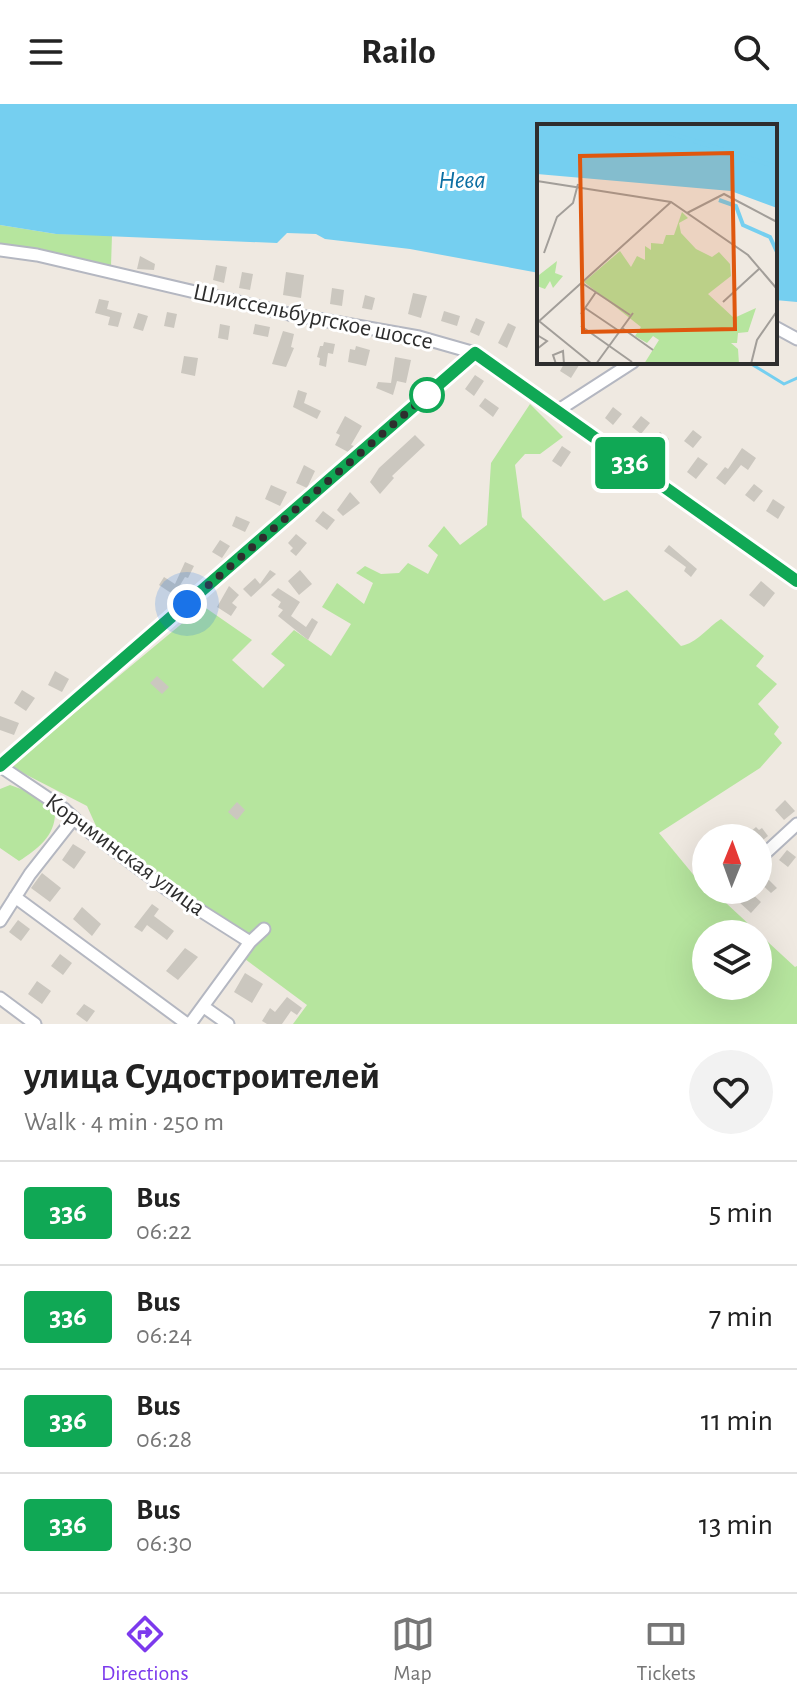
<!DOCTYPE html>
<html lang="en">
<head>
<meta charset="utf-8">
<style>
  body { margin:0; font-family:"Alegreya Sans",sans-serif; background:#f2f2f2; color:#222; height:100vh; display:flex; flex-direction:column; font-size:30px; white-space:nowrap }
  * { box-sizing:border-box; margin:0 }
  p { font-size:26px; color:#767676 }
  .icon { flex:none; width:44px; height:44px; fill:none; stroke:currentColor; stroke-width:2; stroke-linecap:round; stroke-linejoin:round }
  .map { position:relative; height:920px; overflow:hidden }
  .panel { display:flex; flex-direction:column; background:#fff; flex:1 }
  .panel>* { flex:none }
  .badge { padding:0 16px; border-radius:6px; font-size:28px; line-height:52px }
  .needle { width:52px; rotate:1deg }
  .tools { position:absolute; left:692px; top:720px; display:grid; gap:16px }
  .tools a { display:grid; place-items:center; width:80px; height:80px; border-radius:50%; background:#fff; box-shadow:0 8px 32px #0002; font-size:40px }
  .you { position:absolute; width:40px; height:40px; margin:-20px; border:6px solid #fff; border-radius:50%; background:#1a73e8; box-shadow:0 0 0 12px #1a73e833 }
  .map>.badge { position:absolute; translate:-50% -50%; box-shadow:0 0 0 4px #fff }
  .round { display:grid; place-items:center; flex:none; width:84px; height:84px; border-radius:42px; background:#f2f2f2 }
  .summary { display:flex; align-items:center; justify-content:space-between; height:136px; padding:0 24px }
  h1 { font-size:38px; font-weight:700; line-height:60px }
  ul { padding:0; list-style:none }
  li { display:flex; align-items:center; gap:24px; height:104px; padding:0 24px; border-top:2px solid #e0e0e0 }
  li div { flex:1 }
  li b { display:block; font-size:30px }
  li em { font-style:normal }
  li .badge { min-width:88px; font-weight:700; text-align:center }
  header { display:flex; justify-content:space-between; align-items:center; height:104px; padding:0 24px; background:#fff; font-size:36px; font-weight:700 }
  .tabs { display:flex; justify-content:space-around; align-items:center; height:112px; border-top:2px solid #e0e0e0; background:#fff; font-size:22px; color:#767676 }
  .tabs a { display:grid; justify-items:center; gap:4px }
  .tabs .selected { color:#7c3aed }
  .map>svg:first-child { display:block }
</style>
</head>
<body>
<header><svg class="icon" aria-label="menu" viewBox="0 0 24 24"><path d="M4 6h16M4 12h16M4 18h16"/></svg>Railo<svg class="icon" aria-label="search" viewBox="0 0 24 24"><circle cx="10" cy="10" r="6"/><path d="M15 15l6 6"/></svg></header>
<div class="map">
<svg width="797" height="920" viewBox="0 0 797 920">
  <rect width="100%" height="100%" fill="#efe9e1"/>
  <path fill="#b6e59e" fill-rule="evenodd" d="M0,121L56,130L112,131L111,162L0,141Z
    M530,300L563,333L540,350H525L515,361L522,413L604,497L627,486L681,542C697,539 707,524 721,515L764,552L756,562L777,580L758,600L779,623L774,630L782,639L760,664L659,729L706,786L726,799L795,863L797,862V920H293L307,901L245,855L251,849L244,835L101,733L87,702L17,666L12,661L203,502L252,536L232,556L263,584L285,561L271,550L294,526L331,552L351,520L322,503L337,479L364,500L373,479L356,469L365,462L381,470L399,469L408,459L428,470L438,451L428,442L444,422L460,441L487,421L491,359ZM706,830H758V882H706Z
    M10,681L35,690L55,707C56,731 38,745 19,757L0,744V685Z"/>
  <path fill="#75cff0" d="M0,0H797V198L775,196V22H539V169L410,145L325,135L316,130L287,129L277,139L56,130L0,121Z"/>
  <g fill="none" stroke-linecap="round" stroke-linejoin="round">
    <path stroke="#75cff0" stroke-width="3" d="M748,258L784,280L797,274"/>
  </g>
  <path fill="#cbc7bf" d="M140,152L155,160L154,166L137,165Z
    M216,161L227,163L224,179L213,176Z
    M242,168L253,170L250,186L239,184Z
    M286,168L304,171L301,194L283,191Z
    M332,184L344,186L342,202L330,200Z
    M413,189L427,192L421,214L408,210Z
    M365,191L375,194L372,206L362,204Z
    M99,195L109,197L107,205L122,209L118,223L108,221L110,213L95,209Z
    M444,207L460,212L457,222L441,217Z
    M167,208L177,210L174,224L164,222Z
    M138,209L148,212L143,227L133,224Z
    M476,214L485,218L479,232L470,228Z
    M508,219L516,223L507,244L498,239Z
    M220,220L230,222L228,236L218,234Z
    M255,220L270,223L268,233L253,230Z
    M283,227L294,230L291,243L294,244L286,263L272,260Z
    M324,238L335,240L333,250L328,249L326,263L319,261L320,254L317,253L320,242H323Z
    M356,242L370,246L366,262L348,258L350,245L355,246Z
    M184,252L198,254L195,272L181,269Z
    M395,253L411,256L406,279L397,277L393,291L376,284L378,278L391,279Z
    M565,258H581L571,274L560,267Z
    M475,271L484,277L474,292L465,285Z
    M298,286L307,289L304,299L321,307L317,315L293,303Z
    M485,294L499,304L493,313L479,302Z
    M613,303L622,310L613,321L605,314Z
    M345,312L362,322L351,341L354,342L348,348L335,341L340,331L336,329Z
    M641,312L650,319L641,330L632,323Z
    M693,326L702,333L693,344L684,337Z
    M660,328L669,335L660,346L651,339Z
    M415,331L425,341L392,372L394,374L380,390L370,378L379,364Z
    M562,342L571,348L561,363L552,357Z
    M742,344L756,354L748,366L741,361L725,381L716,374L725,363L728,365Z
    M698,353L708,360L696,375L687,368Z
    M304,361L315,367L307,384L296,379Z
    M754,380L763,387L754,398L745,391Z
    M271,381L287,388L280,402L265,395Z
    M350,388L360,399L343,412L337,406Z
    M773,395L785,403L778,415L766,407Z
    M323,407L335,416L327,426L315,417Z
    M236,412L250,418L245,428L232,422Z
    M296,430L307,439L296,452L290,447L293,444L288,439Z
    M220,436L230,442L222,454L212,448Z
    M669,441L697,465L691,473L684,467L686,463L664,447Z
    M185,458L194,462L188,474L185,473L174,491L159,481L164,473L175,480Z
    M270,466L276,470L251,493L243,485L255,474L260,480Z
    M300,466L312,480L299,491L288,477Z
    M761,477L775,489L764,503L749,491Z
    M229,482L239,491L232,499L237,503L231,512L217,503Z
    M278,484L300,498L291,512L306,523L312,514L318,518L308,536L278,512L283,506L278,503L281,498L271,491Z
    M55,567L69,575L62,588L48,581Z
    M157,572L169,583L162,590L150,579Z
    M22,586L35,594L26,607L14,599Z
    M0,612L19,619L14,631L0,626Z
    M785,696L795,707L784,716L775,706Z
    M237,698L245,706L237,716L228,708Z
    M756,723L759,726L762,724L768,732L758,740V734H743Z
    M73,740L86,748L74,765L62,756Z
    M787,746L796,753L788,763L779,756Z
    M42,769L61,784L50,798L31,784Z
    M763,770L777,784L771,789L758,777Z
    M748,786L761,798L751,809L738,797Z
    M152,800L159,805L154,812L174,827L167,836L147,821L142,828L134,823Z
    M82,803L101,820L92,832L73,815Z
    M18,816L30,825L21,837L9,828Z
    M185,844L198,853L178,876L166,867Z
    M60,850L72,859L63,871L51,862Z
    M245,869L263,880L252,899L234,888Z
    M37,877L51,887L42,900L28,890Z
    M287,893L302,904L297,911L291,907L282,920H267L262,917L270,904L275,908Z
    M84,900L95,907L87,918L76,910Z"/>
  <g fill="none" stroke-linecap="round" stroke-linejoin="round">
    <defs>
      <path id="minor" d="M0,146L37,151L289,210L419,233L475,249L797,477
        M775,223L797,235
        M557,307L633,258
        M0,662L475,249
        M0,662L64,705L83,723L168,786L250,838
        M758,756L797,720
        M15,793L187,920
        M0,817L30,770L74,714
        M0,894L35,920
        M204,903L228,920
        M190,920L250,838L264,825"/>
    </defs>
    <use href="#minor" stroke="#b4b7c1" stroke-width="15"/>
    <use href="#minor" stroke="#fff" stroke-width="11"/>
  </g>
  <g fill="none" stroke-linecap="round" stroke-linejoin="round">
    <defs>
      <path id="line" d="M0,662L475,249L797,477"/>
    </defs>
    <use href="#line" stroke="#fff" stroke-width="18"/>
    <use href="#line" stroke="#10a855" stroke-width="12"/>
    <path stroke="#2e2e2e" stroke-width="8" stroke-dasharray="0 14.4" d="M187,500L427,291"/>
  </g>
  <circle fill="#fff" stroke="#10a855" stroke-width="4" cx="427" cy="291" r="16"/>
  <g text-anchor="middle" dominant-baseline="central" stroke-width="6" stroke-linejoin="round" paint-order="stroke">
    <g font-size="24" fill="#2e2e2e" stroke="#fff">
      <text transform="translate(313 213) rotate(12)">Шлиссельбургское шоссе</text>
      <text transform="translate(125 751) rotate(36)">Корчминская улица</text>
    </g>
    <g font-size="26" font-style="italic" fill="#0d6fa3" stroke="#fff">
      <text x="462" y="76">Нева</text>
    </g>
  </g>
  <g transform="translate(537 20)">
    <rect width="240" height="240" fill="#efe9e1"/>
    <path d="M145,88L151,94L142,99L144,109L159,125L175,133L182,128L193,140L194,152L171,170L197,194L219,184L211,208L201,209L200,219H194L201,225L202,240H107L122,216L116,212L110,219L98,212L104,203L47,158L83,127L94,143L100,132L108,136V122L114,126V119L126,120L129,111H137ZM20,137L18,149L26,152L16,164L13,157L8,165L0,162L2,151Z" fill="#b6e59e"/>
    <path d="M0,0H240V84L194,67L0,50Z" fill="#75cff0"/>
    <path fill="none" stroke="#75cff0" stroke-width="4" d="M104,0L240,43M182,76L199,82L206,101L233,113L240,128"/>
    <path fill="none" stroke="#a29e99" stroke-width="2" d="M0,57L134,78L211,131L240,165M150,89L187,70L240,98M7,129L20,93L36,79L41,60M45,159L93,191M186,178L223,144M48,184L82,207M44,190L59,168M2,197L55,240M0,199L134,78M44,202L95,238M85,204L116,226M0,211L10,217L0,225M19,240L16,231L26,227L27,240M59,240L96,189M214,240L220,216L240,187"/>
    <path fill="#df570e" fill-opacity="0.15" stroke="#df570e" stroke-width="4" d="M195,29L198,205L46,208L43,32Z"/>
    <rect width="240" height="240" fill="none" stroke="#2e2e2e" stroke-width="4"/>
  </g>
</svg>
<div class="tools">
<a><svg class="needle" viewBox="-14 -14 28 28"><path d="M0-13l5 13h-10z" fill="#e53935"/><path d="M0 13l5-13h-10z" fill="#767676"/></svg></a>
<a><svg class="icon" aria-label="layers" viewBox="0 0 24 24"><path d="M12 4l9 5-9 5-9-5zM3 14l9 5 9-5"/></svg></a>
</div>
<div class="you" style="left:187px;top:500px"></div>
<b class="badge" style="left:630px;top:359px;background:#10a855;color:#fff">336</b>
</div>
<section class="panel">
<div class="summary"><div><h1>улица Судостроителей</h1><p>Walk · 4 min · 250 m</p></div><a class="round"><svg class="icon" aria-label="heart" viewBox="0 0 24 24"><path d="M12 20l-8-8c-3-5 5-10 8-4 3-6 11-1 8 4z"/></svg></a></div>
<ul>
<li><span class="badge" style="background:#10a855;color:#fff">336</span><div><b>Bus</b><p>06:22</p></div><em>5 min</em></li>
<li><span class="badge" style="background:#10a855;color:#fff">336</span><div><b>Bus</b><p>06:24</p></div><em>7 min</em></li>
<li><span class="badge" style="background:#10a855;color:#fff">336</span><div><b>Bus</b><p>06:28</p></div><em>11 min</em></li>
<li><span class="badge" style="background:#10a855;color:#fff">336</span><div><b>Bus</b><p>06:30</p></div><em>13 min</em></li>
</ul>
</section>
<nav class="tabs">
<a class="selected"><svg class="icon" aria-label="directions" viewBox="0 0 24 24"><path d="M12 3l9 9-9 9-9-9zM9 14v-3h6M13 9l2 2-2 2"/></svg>Directions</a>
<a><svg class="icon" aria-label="map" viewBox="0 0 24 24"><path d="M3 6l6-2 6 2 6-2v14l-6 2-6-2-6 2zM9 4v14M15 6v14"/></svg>Map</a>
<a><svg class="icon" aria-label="tickets" viewBox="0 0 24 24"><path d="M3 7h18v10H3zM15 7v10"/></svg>Tickets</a>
</nav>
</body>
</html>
